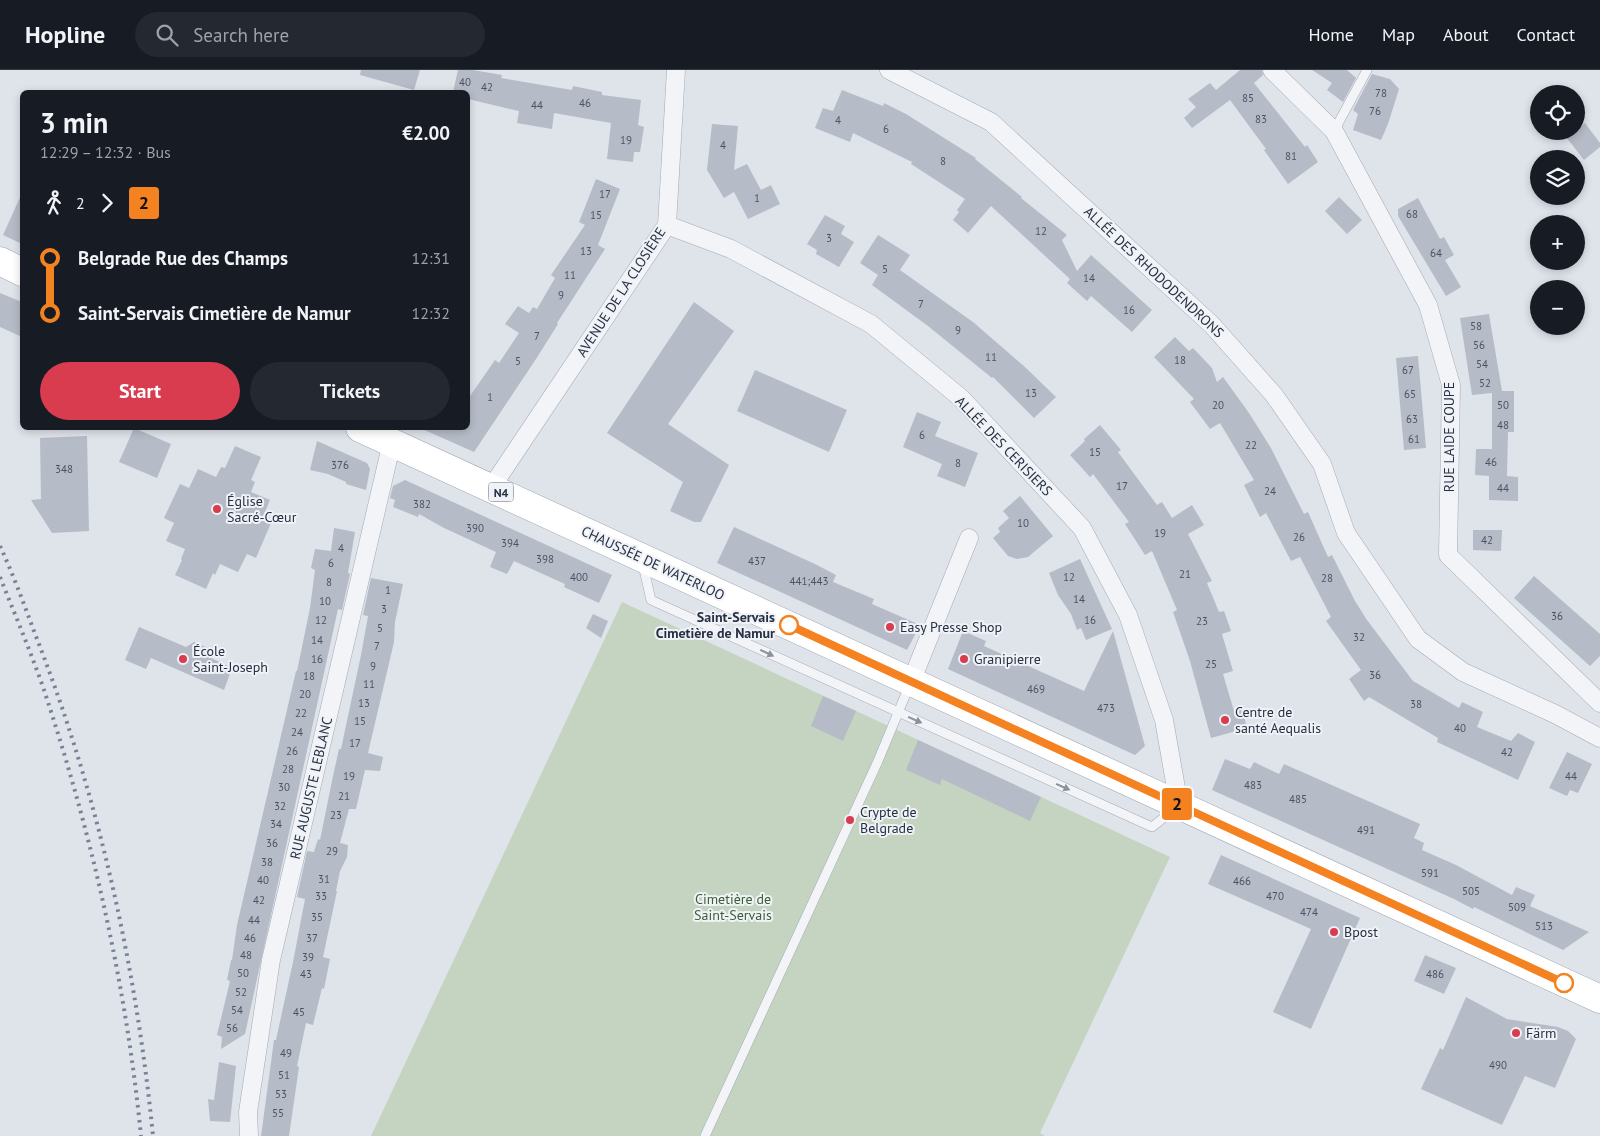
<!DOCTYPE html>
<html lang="en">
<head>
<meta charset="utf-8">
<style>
  body { margin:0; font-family:"PT Sans",sans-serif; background:#242831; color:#f1f3f6; height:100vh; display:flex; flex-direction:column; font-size:19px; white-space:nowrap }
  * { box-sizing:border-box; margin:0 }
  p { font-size:16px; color:#9ea1a6 }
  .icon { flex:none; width:28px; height:28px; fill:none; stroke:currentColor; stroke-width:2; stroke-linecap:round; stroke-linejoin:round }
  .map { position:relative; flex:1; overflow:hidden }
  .drawer { position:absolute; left:20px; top:20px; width:450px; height:340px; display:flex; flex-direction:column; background:#171b24; border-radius:8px; box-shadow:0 2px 8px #0003 }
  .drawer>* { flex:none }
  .badge { padding:0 10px; border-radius:4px; font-size:18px; line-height:32px }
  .buttons { position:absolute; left:1530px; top:15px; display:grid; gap:10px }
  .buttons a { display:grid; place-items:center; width:55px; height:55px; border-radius:50%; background:#171b24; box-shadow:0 2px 8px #0003; font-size:25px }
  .map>.badge { position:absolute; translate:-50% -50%; box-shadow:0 0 0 2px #fff }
  .legs { display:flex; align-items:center; gap:8px; height:55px; padding:0 20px; font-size:16px }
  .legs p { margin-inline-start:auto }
  .overview { display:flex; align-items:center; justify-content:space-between; height:85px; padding:0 20px }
  h1 { font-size:28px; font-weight:700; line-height:38px }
  .action { display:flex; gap:10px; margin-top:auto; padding:10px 20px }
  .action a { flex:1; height:58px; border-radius:30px; background:#d93b4f; color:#fff; font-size:20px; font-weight:700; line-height:58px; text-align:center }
  .action a+a { background:#242831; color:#f1f3f6 }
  ul { padding:0 20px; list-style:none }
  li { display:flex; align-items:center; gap:18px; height:55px; font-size:19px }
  li i { display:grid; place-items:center; width:8px; height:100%; margin:0 6px; background:currentColor }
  li i::after { content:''; width:12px; height:12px; margin:-6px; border:4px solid; border-radius:50%; background:#171b24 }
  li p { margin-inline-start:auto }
  li:first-child i { background:linear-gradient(#0000 50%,currentColor 0) }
  li:last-child i { background:linear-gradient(currentColor 50%,#0000 0) }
  header { display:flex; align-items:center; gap:30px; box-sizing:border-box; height:70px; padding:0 25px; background:#171b24; border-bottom:1px solid #363941 }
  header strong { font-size:24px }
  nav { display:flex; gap:28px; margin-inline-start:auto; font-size:18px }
  .search { width:350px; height:45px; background:#242831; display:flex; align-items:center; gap:12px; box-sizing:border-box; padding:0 18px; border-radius:28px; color:#9ea1a6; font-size:19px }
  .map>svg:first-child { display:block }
</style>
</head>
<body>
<header>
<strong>Hopline</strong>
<div class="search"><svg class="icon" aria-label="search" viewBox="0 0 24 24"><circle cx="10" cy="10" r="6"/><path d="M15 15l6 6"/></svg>Search here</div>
<nav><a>Home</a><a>Map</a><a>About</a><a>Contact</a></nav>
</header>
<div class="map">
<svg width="1600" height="1066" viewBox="0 0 1600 1066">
  <rect width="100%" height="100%" fill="#dfe3ea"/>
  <path fill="#c5d4c0" d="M622,532L1170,787L1040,1063L1045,1066H371Z"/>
  <path fill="#b6bcc7" d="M361,0H420L414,20L360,5Z
    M458,0H473L502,5L501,8L572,20L573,16L602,22V25L641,30L638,55L644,57L640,82H634L633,92L607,89L611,53L554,43L552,59L517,53L519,41L468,29V22H453Z
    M1240,0H1262L1263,5L1254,13L1305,77L1307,75L1318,92L1288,114L1264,80L1266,79L1230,30L1192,58L1184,48L1196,37L1188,29L1210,13L1216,20Z
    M1312,0H1347L1356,8L1343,32L1327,20L1332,13Z
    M1372,4L1390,9L1399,19L1388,54L1381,70L1353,60L1358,44L1353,40Z
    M842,20L883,36L884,33L906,44L976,88L975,89L1022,127L1021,128L1067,165L1062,170L1077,201L1091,185L1152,240L1132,262L1091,226L1087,231L1067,213L1070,209L991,136L968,163L953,150L959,142L957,140L965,129L911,94L912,92L853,63L850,72L815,58L823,38L833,41Z
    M1585,53L1600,73V77L1584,90L1566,67L1576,61V60Z
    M712,54L738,56L734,100L747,94L761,120L771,115L780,134L748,149L734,122L724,128L707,100Z
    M596,109L620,119L598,175L605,179L557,253L558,254L536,289L474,382L420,358H468V329L495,290L499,293L519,263L505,254L518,236L529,243L533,237L537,239L555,208L551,205L585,155L579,152Z
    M22,123V174L3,165Z
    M1339,127L1362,150L1347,164L1325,141Z
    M1418,128L1440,169L1444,167L1454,185L1445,190L1461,217L1446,226L1398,146V139Z
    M825,145L845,156L841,164L854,172L839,197L816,184L817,180L807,174Z
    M878,165L910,185L900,200L973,252L1026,298L1056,327L1034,348L993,307L992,308L928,256L872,215L878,205L860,193Z
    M0,223L22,232V267L0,257Z
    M694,232L734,261L668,354L729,395L701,452H694L670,441L683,412L607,363Z
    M1489,244L1502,321H1514V362H1508L1507,406L1518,407V431L1489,430V406L1475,405L1476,379H1492V323L1472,325L1460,248Z
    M1175,267L1189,281L1193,278L1212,298L1217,312L1223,307L1249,343L1271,378L1304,444L1308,442L1328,487L1332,485L1355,531L1367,550L1413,611L1459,638L1462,632L1483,642L1477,657L1511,671L1518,663L1535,672L1518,710L1437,672L1438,668L1369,627L1364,631L1349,609L1361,600L1326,551L1331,547L1300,487L1291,491L1266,443L1260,447L1244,415L1254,410L1220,353L1210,359L1190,332L1194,329L1154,287Z
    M1418,286L1426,378L1404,380L1396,288Z
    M755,300L847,340L829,382L737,341Z
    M917,342L941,352L935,366L978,383L965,417L937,406L942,394L903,377Z
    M1100,355L1121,380L1118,382L1157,435L1162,432L1172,448L1192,435L1204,455L1188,464L1212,511L1207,513L1219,542L1224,541L1231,561L1222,564L1233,601L1223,604L1234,641L1242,639L1247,658L1211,668L1190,591L1173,542L1177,540L1152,481L1145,485L1125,454L1129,452L1093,404L1090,407L1070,385L1085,371L1084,369Z
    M134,358L171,374L157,408L119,392Z
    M87,366L89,461L52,463L31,430L41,429L40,368Z
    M317,371L367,393L370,399L366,420L346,414V412L328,404L310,400Z
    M235,376L261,387L251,410L255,412L251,422L270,430L262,449L271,453L256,488L247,484L238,502L220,494L215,505L213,503L206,519L175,505L182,490L181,489L185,479L166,471L174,453L164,448L180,414L189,418L198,399L216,407L221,397L225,398Z
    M405,410L612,505L599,533L564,517L565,514L514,491L507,504L490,497L496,482L444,458L419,444L418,447L393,437L395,430L390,428L393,416Z
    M1020,426L1053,466L1028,487L1017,489L1008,486L993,468L1000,462L998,458L1009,448L1003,441Z
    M734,457L817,495L836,505L833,512L874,529L872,534L920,555L907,580L717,493Z
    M334,458L355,462L348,503L350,504L342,540L338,539L245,964L221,979L222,967L217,965L230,911L227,910L231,890H232L237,855L296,601H297L310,538L315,500L311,498L315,479L331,481Z
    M1473,460H1502L1501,481L1473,480Z
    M1080,489L1112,559L1086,570L1081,558L1077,560L1071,544L1058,525L1049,503Z
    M1534,506L1600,564V586L1590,596L1514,528Z
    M371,508L403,514L395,552L394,572L368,683L383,687L380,701L365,700L356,739H349L340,773L348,775L347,787L340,801L336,821H337L323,887L330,889L324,919L322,918L313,955L306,953L297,996L299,997L289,1066H261L274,970H276L293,892L305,829L297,827L307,781L314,782L318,769L320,770L333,706L339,679H341L361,585L368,546L363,545Z
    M593,544L608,551L601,568L586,558Z
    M139,557L186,577L194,572L208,578L209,587L232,598L224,620L151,588L146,599L125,590Z
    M963,561L986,571L984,576L1084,621L1113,561L1145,676L1135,685L948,599Z
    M823,626L856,641L843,671L811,656Z
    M918,670L1041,727L1030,751L942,709L940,715L906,700Z
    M1567,682L1592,694L1578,723L1570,720L1567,726L1549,718Z
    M1225,689L1250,699L1254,692L1279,704L1284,694L1420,754L1414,768L1424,773L1422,780L1456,795L1512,825L1516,817L1535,825L1530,836L1589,862L1563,880L1474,837L1473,839L1454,829L1212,720Z
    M1221,785L1360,848L1311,959L1273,942L1311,859L1208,814Z
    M1425,885L1456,898L1444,924L1414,911Z
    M1466,927L1507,949L1558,957L1568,961L1576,969L1555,1018L1525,1006L1502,1055L1421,1019L1440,978L1443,980Z
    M219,992L236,996L230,1052L210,1051L208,1029L214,1030Z"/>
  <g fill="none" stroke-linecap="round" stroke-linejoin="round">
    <defs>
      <path id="service" d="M1334,61L1367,0
        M643,495L651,530L1152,757L1176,738
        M705,1066L878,691L910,614"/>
      <path id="minor" d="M889,0L991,52L1212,255L1274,325L1322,394L1346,463L1418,569L1463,602L1555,644L1600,668
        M1272,0L1334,61L1428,235L1451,315L1448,485L1600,633
        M667,155L731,179L871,254L961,328L1082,458L1128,545L1164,650L1179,735
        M491,418L667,155L676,0
        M911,612L969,468
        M249,1066L248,1042L271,890L392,372"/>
      <path id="primary" d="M0,191L22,202
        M360,358L1600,929"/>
    </defs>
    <use href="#service" stroke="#a4aab4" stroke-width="10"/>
    <use href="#minor" stroke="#a4aab4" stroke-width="19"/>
    <use href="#primary" stroke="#9ea7b6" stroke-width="29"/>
    <use href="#service" stroke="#f2f4f8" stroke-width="9"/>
    <use href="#minor" stroke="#f2f4f8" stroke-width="18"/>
    <use href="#primary" stroke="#fff" stroke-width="28"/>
    <path stroke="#788295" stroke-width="4" stroke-dasharray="2.5 5" stroke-linecap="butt" d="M0,476C13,504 24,534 35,564C98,724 136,895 153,1066
      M0,507C15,545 31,582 44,620C92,765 126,914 141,1066"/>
  </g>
  <defs><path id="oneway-solid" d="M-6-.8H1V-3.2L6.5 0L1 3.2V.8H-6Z" transform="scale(1.25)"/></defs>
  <g fill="#8c929d">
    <use href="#oneway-solid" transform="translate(767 583) rotate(25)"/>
    <use href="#oneway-solid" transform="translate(915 650) rotate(24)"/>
    <use href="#oneway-solid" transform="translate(1063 717) rotate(24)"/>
  </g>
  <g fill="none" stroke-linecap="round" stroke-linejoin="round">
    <defs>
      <path id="line-1" d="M789,555L1564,913"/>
    </defs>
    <use href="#line-1" stroke="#fff" stroke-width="11"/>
    <use href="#line-1" stroke="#f58220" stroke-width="8"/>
  </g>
  <g fill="#d93b4f" stroke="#eff2f7" stroke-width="2">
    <circle cx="217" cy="439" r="5"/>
    <circle cx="890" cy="557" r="5"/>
    <circle cx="183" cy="589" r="5"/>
    <circle cx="964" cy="589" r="5"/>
    <circle cx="1225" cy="650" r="5"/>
    <circle cx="850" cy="750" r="5"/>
    <circle cx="1334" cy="862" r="5"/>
    <circle cx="1516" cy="963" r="5"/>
  </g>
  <g fill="#fff" stroke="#f58220" stroke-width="2.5">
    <circle cx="789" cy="555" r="9"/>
    <circle cx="1564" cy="913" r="9"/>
  </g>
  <g text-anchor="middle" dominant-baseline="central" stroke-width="4" stroke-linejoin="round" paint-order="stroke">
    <g font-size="11" fill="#4b5363">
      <text x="465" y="12">40</text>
      <text x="487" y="17">42</text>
      <text x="1381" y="23">78</text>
      <text x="1248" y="28">85</text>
      <text x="585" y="33">46</text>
      <text x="537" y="35">44</text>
      <text x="1375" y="41">76</text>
      <text x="1261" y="49">83</text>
      <text x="838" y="50">4</text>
      <text x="886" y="59">6</text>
      <text x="626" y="70">19</text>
      <text x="723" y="75">4</text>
      <text x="1291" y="86">81</text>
      <text x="943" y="91">8</text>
      <text x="605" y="124">17</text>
      <text x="757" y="128">1</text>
      <text x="1412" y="144">68</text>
      <text x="596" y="145">15</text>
      <text x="1041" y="161">12</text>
      <text x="829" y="168">3</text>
      <text x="586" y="181">13</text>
      <text x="1436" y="183">64</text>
      <text x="885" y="199">5</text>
      <text x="570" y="205">11</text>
      <text x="1089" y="208">14</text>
      <text x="561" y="225">9</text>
      <text x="921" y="234">7</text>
      <text x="1129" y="240">16</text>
      <text x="1476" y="256">58</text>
      <text x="958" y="260">9</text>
      <text x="537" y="266">7</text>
      <text x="1479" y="275">56</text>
      <text x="991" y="287">11</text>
      <text x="1180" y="290">18</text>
      <text x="518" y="291">5</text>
      <text x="1482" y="294">54</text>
      <text x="1408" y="300">67</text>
      <text x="1485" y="313">52</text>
      <text x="1031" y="323">13</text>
      <text x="1410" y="324">65</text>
      <text x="490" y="327">1</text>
      <text x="1218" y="335">20</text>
      <text x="1503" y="335">50</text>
      <text x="1412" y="349">63</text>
      <text x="1503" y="355">48</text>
      <text x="922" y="365">6</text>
      <text x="1414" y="369">61</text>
      <text x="1251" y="375">22</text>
      <text x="1095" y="382">15</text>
      <text x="1491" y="392">46</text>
      <text x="958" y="393">8</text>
      <text x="340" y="395">376</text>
      <text x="64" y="399">348</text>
      <text x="1122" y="416">17</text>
      <text x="1503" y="418">44</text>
      <text x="1270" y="421">24</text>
      <text x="422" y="434">382</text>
      <text x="1023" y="453">10</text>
      <text x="475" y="458">390</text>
      <text x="1160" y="463">19</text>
      <text x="1299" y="467">26</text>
      <text x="1487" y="470">42</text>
      <text x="510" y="473">394</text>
      <text x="341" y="478">4</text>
      <text x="545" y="489">398</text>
      <text x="757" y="491">437</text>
      <text x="331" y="493">6</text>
      <text x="1185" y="504">21</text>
      <text x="579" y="507">400</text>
      <text x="1069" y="507">12</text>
      <text x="1327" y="508">28</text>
      <text x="809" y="511">441;443</text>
      <text x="329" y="512">8</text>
      <text x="388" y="520">1</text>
      <text x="1079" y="529">14</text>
      <text x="325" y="531">10</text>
      <text x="384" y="539">3</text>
      <text x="1557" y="546">36</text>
      <text x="321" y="550">12</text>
      <text x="1090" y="550">16</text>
      <text x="1202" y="551">23</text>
      <text x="380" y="558">5</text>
      <text x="1359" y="567">32</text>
      <text x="317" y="570">14</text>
      <text x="377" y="576">7</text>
      <text x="317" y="589">16</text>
      <text x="1211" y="594">25</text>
      <text x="373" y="596">9</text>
      <text x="1375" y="605">36</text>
      <text x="309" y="606">18</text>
      <text x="369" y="614">11</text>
      <text x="1036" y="619">469</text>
      <text x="305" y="624">20</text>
      <text x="364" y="633">13</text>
      <text x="1416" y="634">38</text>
      <text x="1106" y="638">473</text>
      <text x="301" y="643">22</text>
      <text x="360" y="651">15</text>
      <text x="1460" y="658">40</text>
      <text x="297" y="662">24</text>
      <text x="355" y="673">17</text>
      <text x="292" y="681">26</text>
      <text x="1507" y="682">42</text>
      <text x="288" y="699">28</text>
      <text x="349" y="706">19</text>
      <text x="1571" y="706">44</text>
      <text x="1253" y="715">483</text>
      <text x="284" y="717">30</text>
      <text x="344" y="726">21</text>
      <text x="1298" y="729">485</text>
      <text x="280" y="736">32</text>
      <text x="336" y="745">23</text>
      <text x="276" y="754">34</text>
      <text x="1366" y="760">491</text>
      <text x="272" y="773">36</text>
      <text x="332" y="781">29</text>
      <text x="267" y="792">38</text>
      <text x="1430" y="803">591</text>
      <text x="324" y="809">31</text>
      <text x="263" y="810">40</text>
      <text x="1242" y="811">466</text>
      <text x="1471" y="821">505</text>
      <text x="321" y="826">33</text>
      <text x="1275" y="826">470</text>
      <text x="259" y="830">42</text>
      <text x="1517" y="837">509</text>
      <text x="1309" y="842">474</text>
      <text x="317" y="847">35</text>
      <text x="254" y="850">44</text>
      <text x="1544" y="856">513</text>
      <text x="250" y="868">46</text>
      <text x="312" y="868">37</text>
      <text x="246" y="885">48</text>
      <text x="308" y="887">39</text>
      <text x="243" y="903">50</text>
      <text x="306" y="904">43</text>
      <text x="1435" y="904">486</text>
      <text x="241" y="922">52</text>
      <text x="237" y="940">54</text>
      <text x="299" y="942">45</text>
      <text x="232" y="958">56</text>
      <text x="286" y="983">49</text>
      <text x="1498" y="995">490</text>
      <text x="284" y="1005">51</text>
      <text x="281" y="1024">53</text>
      <text x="278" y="1043">55</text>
    </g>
    <rect fill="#eff2f7" stroke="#636a78" stroke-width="1" x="488.5" y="412.5" width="25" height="19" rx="4"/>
    <g font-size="12" font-weight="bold" fill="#273042">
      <text x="501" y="422">N4</text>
    </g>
    <g font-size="14" fill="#273042" stroke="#eff2f7">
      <text transform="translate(1154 202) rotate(43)">ALLÉE DES RHODODENDRONS</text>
      <text transform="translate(621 222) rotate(-57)">AVENUE DE LA CLOSIÈRE</text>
      <text transform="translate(1449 367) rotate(-90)">RUE LAIDE COUPE</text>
      <text transform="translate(1004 376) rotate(46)">ALLÉE DES CERISIERS</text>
      <text transform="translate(653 493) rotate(25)">CHAUSSÉE DE WATERLOO</text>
      <text transform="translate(311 718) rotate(-77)">RUE AUGUSTE LEBLANC</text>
    </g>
    <g font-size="14" fill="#273042" stroke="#eff2f7" text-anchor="start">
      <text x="227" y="431">Église<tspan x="227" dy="16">Sacré-Cœur</tspan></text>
      <text x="900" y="557">Easy Presse Shop</text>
      <text x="193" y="581">École<tspan x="193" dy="16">Saint-Joseph</tspan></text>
      <text x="974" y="589">Granipierre</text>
      <text x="1235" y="642">Centre de<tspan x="1235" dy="16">santé Aequalis</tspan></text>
      <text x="860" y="742">Crypte de<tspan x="860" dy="16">Belgrade</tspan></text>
      <text x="1344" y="862">Bpost</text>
      <text x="1526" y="963">Färm</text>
    </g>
    <g font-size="14" font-weight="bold" fill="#273042" stroke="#eff2f7" text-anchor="end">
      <text x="775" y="547">Saint-Servais<tspan x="775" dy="16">Cimetière de Namur</tspan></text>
    </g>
    <g font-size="14" fill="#3b5f33" stroke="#eff2f7">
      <text x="733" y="829">Cimetière de<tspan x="733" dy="16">Saint-Servais</tspan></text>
    </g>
  </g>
</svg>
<div class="buttons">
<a><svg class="icon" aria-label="locate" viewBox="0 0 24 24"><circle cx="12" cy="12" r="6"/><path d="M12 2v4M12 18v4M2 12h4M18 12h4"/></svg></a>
<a><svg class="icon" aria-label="layers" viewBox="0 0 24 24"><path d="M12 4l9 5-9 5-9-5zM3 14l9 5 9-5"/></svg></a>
<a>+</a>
<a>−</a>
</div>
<b class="badge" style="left:1177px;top:734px;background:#f58220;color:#111">2</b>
<section class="drawer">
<div class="overview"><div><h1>3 min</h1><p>12:29 – 12:32 · Bus</p></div><b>€2.00</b></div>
<div class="legs"><svg class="icon" aria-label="walk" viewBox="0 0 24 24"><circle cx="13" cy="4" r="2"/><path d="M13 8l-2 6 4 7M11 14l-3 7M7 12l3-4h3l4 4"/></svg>2<svg class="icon" aria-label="forward" viewBox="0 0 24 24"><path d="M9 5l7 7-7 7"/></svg><b class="badge" style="background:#f58220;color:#111">2</b></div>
<ul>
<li><i style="color:#f58220"></i><b>Belgrade Rue des Champs</b><p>12:31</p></li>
<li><i style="color:#f58220"></i><b>Saint-Servais Cimetière de Namur</b><p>12:32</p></li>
</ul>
<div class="action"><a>Start</a><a>Tickets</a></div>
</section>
</div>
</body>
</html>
